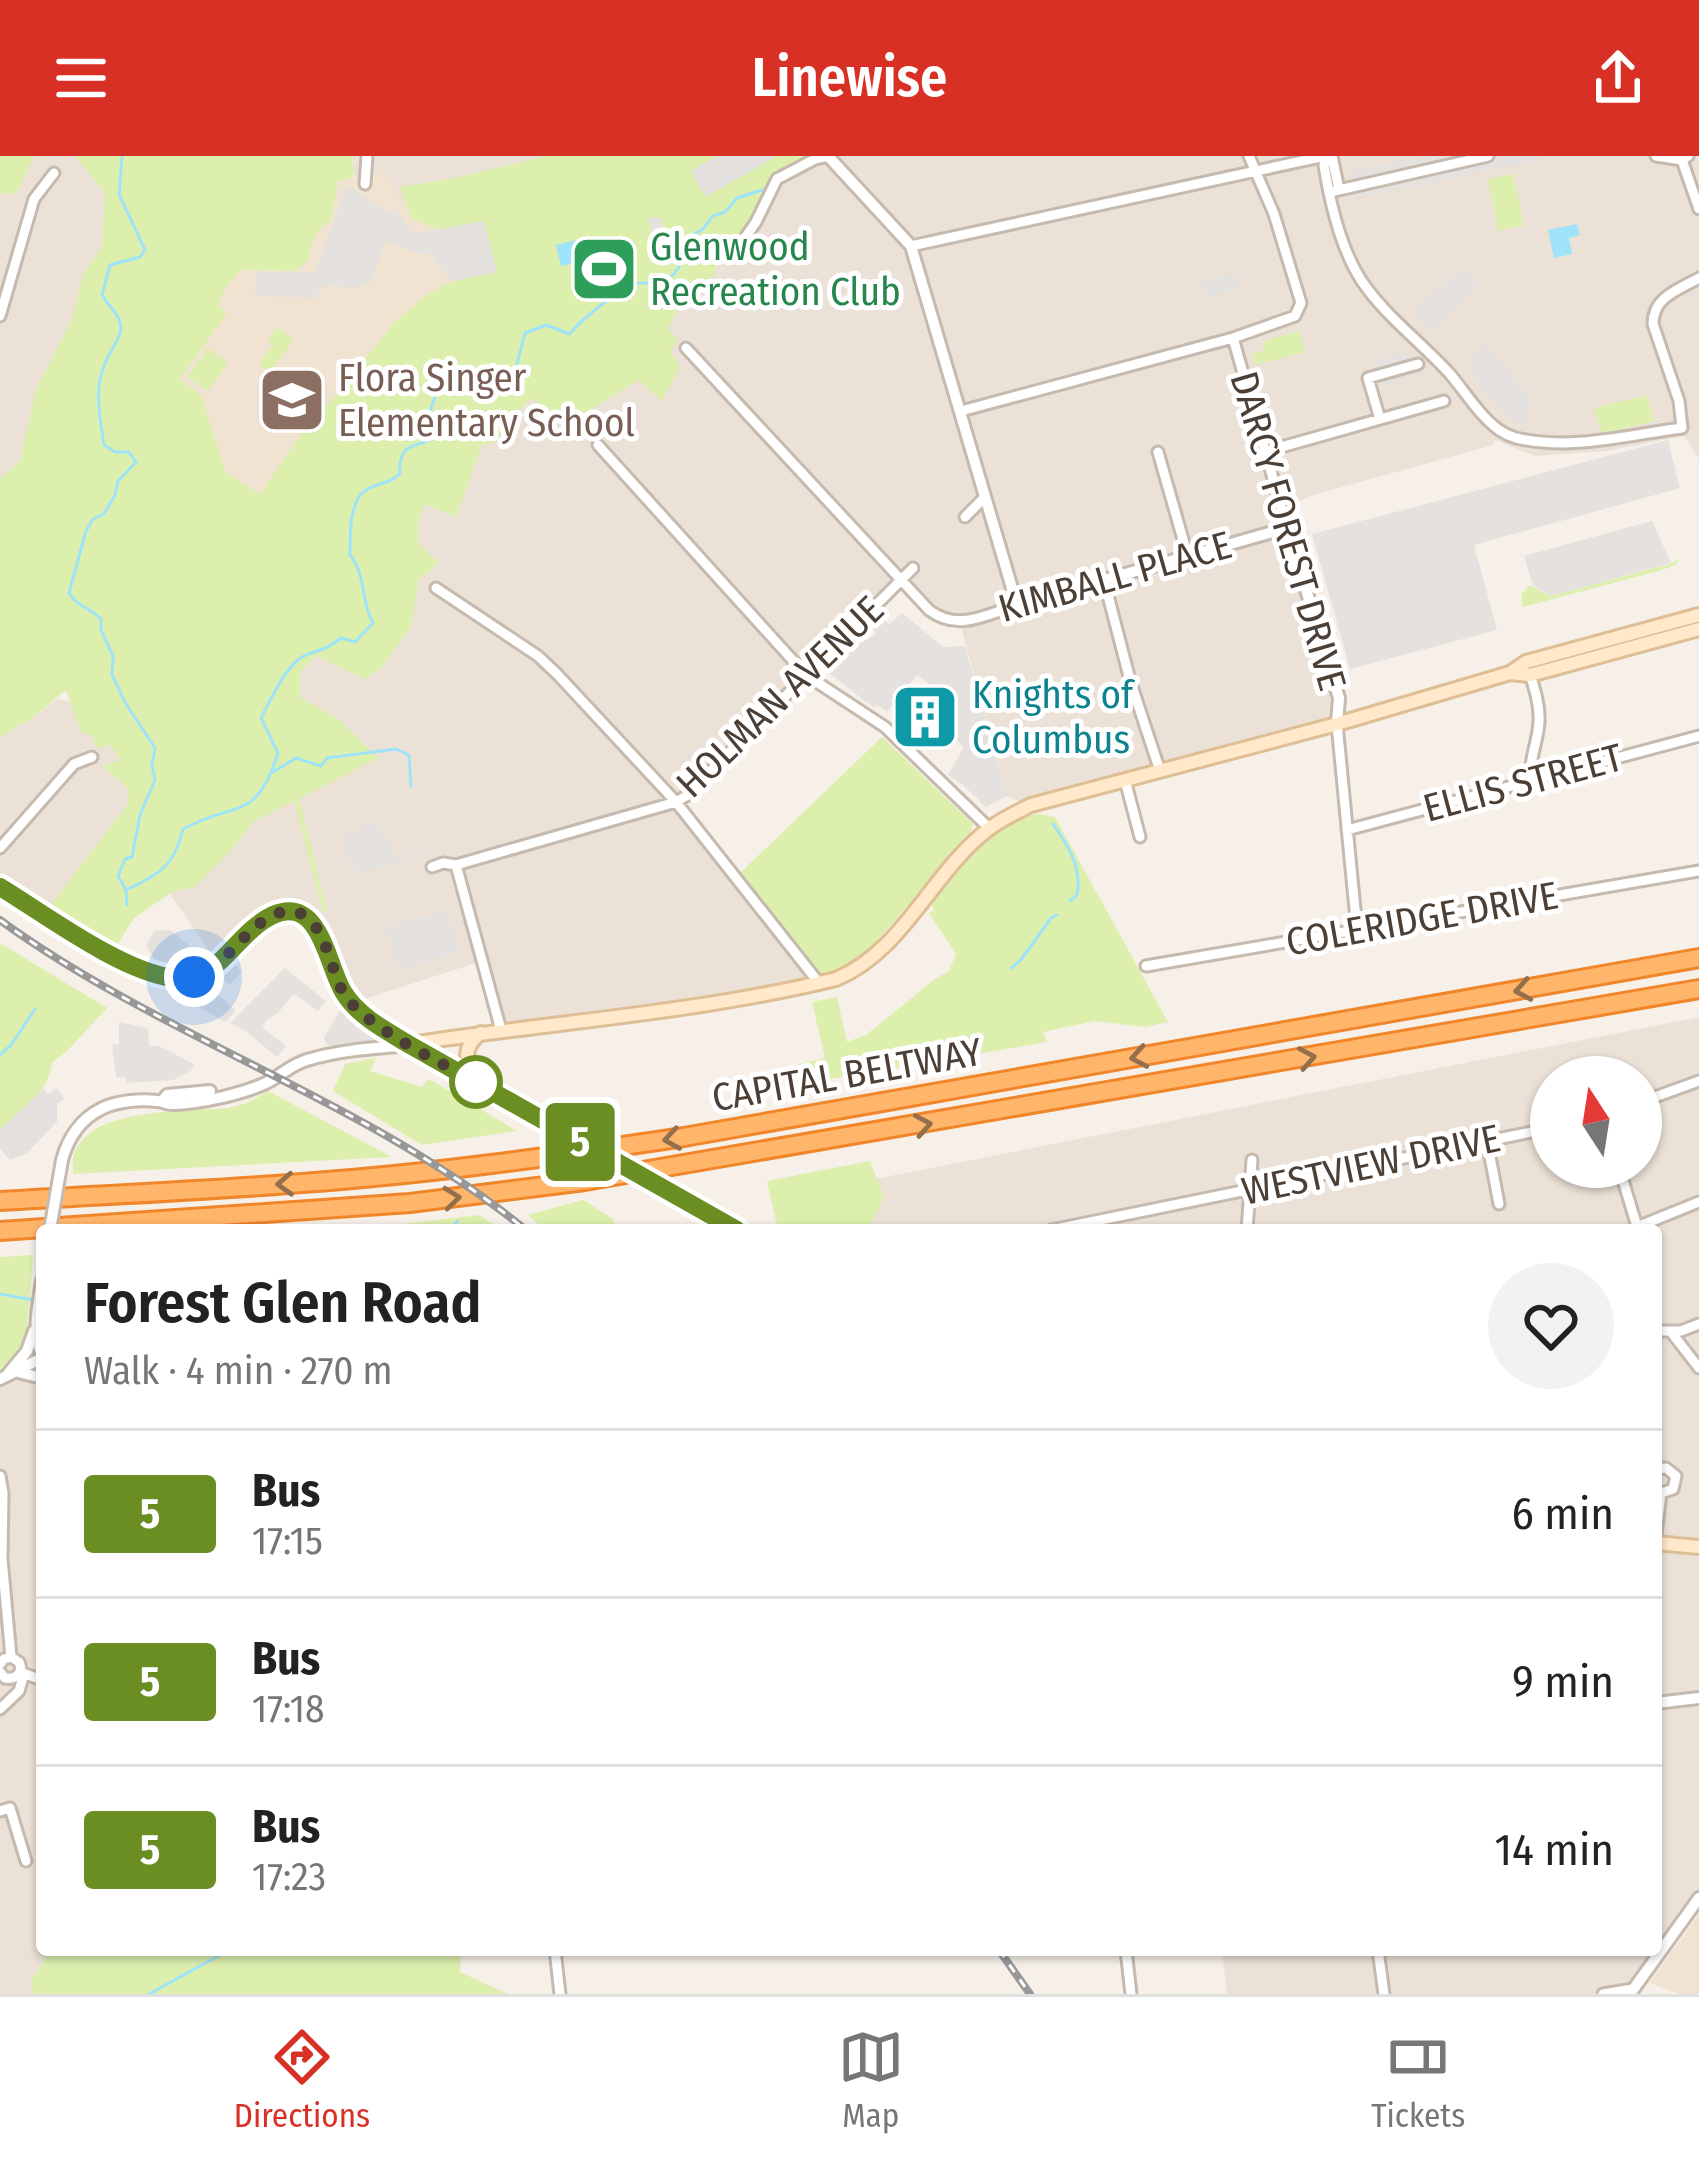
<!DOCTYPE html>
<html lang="en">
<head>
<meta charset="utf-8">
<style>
  body { margin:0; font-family:"Fira Sans Condensed",sans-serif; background:#f2f2f2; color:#222; height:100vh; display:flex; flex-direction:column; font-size:45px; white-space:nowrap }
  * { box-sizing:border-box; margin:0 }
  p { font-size:39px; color:#767676 }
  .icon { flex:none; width:66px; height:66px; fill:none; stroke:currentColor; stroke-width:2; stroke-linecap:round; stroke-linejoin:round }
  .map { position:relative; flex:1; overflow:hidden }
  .drawer { position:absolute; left:36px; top:1068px; width:1626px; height:732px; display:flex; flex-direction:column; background:#fff; border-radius:12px; box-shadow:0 3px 9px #0004 }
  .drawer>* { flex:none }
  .badge { padding:0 24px; border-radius:9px; font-size:42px; line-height:78px }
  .needle { width:78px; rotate:348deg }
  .controls { position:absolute; left:1530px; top:900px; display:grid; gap:24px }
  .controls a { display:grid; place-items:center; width:132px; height:132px; border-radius:50%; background:#fff; box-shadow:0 3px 9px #0004; font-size:60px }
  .you { position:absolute; width:60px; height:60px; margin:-30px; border:9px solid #fff; border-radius:50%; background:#1a73e8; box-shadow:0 0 0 18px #1a73e833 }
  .map>.badge { position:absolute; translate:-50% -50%; box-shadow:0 0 0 6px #fff }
  .round { display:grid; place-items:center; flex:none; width:126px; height:126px; border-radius:63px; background:#f2f2f2 }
  .headline { display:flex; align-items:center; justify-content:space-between; height:204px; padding:0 48px }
  h1 { font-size:57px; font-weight:600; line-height:90px }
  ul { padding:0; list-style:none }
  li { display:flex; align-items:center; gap:36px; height:168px; padding:0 48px; border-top:3px solid #e0e0e0 }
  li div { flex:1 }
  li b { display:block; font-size:45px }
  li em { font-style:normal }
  li .badge { min-width:132px; font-weight:700; text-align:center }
  header { display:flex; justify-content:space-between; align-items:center; height:156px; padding:0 48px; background:#d93025; color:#fff; font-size:54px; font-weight:600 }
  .menu { display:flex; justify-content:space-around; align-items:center; height:168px; border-top:3px solid #e0e0e0; background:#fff; font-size:33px; color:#767676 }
  .menu a { display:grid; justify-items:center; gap:6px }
  .menu .selected { color:#d93025 }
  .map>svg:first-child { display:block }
</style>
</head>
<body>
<header><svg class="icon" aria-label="menu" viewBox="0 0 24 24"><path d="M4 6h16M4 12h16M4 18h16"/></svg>Linewise<svg class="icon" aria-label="share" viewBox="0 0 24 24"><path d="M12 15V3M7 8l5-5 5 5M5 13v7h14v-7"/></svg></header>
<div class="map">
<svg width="1699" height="1838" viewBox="0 0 1699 1838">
  <rect width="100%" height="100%" fill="#f6f0e9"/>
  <path fill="#ebe1d6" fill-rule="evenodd" d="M0,0H94L138,42L42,295L0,333Z
    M352,0H562L467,25L401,47L384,15L354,21Z
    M828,0H1696L1699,4V303L1684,280L1606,295L1535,300L1495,284L1493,289L1313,339L1280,354L1339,542L1337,568L1031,649L1007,640L960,467L942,464L901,425L676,646L819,827L501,874L482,805L352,847L314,770L308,746L267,747L212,798L162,727L272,536L404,345L539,228L715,111L740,89L772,30Z
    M0,538L25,568L57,543L86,548L161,574L173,590L102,610L155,654L49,751L0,724Z
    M1699,861V1742L1630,1838H1227L1222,1794H1656V1074H848L875,1023ZM1551,921H1641V1011H1551Z
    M15,1215L42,1222V1794H123L83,1838H0V1223Z"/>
  <path fill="#f1e3d1" d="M384,15L402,47L467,25L497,116L264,478L85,194L154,109L278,115L323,28Z
    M1699,1758V1838H1680L1649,1827Z"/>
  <path fill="#dcefad" d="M0,0H34L17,37L0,38Z
    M75,0H352L354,21L338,25L331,64C315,75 311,85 309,104L295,115L240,114L224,134L218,149L227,157L180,223L201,239L226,317L260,338L310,265L338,238L394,167L429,137L451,126L496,116L479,71L436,73L412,63L400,31L455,22L546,0H807V3L778,17L771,25L762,48L716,110L714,120L683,143L668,172L678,185L670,194L680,211L662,245L639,224L570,266L531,242L516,259L513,283L482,289L456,361L424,348L418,369L419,388L439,407L419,423L411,471L382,511L365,523L316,500L300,516V541L340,564L378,602L299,643L327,755L323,756L294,645L253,666L229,697L195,731L172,736L134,762L117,789L49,751L128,648L129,633L102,610L121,604L110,589L96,592L92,580L81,576L66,534L25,568L22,566L0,582V323L20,305L36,233L72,163L83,119L102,90L105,37Z
    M1513,18L1524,69L1498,75L1488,23Z
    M277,171L291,181L290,189L270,216L259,208L273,189L268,184Z
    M1299,175L1305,196L1255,209L1252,198L1264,195L1262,186Z
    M208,192L228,207L208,235L187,221Z
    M1647,239L1654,265L1601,278L1594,252Z
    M1681,402L1675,409L1662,414L1523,451L1521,439L1530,429L1551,440L1670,408Z
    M882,581L973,668L968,682L868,795L847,811L821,821L741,716Z
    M1038,658L1055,661L1168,866L1145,871L1095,865L1043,876L1047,886L784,931L782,912L825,902L812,846L837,841L847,886L866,879L935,823L949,815L956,798L929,757L934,754L930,745C960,712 991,665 1038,658Z
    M0,787L107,852L68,894L52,907C49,936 21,954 0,974Z
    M376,902L370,915L422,931L429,923L517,975L422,989L333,935L345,908Z
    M268,935L392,1001L73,1018C73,1012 72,1005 74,999C89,950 188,956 229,952L247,947Z
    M870,1005L884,1041L868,1074H783L777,1070L767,1025Z
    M583,1044L612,1062L618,1074H545L528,1059Z
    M479,1059L503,1074H352Z
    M33,1099L27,1172L22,1191L0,1214V1101Z
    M50,1794H461L460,1816L508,1838H34L31,1825Z"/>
  <path fill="#e4e1de" d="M717,0H777L705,41L691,15Z
    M1425,0H1557L1355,43L1352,16Z
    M347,29L388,56L395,52L414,78L484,65L497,116L451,125L430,98H419L386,85L371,127L353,132L330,129L318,135L317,142L255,140L256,116L315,117Z
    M648,61L661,62L671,97V102L660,108Z
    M1462,112L1479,131L1430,175L1413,156Z
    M1234,116L1239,132L1207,142L1202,125Z
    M1484,188L1533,244L1524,268L1510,263L1469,215L1477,208L1470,200Z
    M1408,196L1411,205L1418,203L1423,218L1380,230L1373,206Z
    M1668,284L1680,332L1474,389L1497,474L1350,513L1312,378Z
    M1652,365L1671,407L1551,440L1533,429L1524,400Z
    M902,457L943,491L965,490L1007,640L986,651L962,628L948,619L964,591L944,573L957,557L925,525L917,519L887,556L878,549L873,551L826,515L847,495L876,478L870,468L879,459L889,468Z
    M375,664L395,696L392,699L394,703L406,700L422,691L424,694L409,703L362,717L359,711L351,713L343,682Z
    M446,755L461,795L399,814L386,772Z
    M170,774L189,789L190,795L204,808L193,815L180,816L159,813L149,808L154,802L146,789L154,775Z
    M231,805L242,815L230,829L224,824L215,835L236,855L225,866L193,848L171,841L176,833L186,834L207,826Z
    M285,812L326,845L318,855L294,838L277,858L268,863L262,871L286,890L277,901L246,875L230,867Z
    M345,853L377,880L375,885L332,890L326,888L324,881L340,855Z
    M119,866L148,872L149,889L161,891L194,908L191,915L173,924L126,927L125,921H116L112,889L119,888Z
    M57,932L64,943L57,948V966L26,998L10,1004L0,993V974L43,933L48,938Z"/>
  <path fill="#9fe3f9" d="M1577,68L1580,79L1569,82L1572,98L1554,102L1548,74Z
    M593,80L600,110L604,109L601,93L613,96L619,104L604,117L581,123L579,106L561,110L556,89Z"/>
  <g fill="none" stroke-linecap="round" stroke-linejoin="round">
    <path stroke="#9fe3f9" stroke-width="3" d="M122,0L119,38L145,94L140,101L110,109L102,139C108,149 122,161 121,173C119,185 108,198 104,210C94,236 100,262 104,289L115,296H129L136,306L118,325L115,339L104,358L93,363L86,375L69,437C77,451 91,452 101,463V474L113,500L112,519L126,548L155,592L152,609L155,624L140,659L132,701L125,703L118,720L126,734L127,749
      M273,616L296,602L321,610L327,602L396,593L409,599L411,630
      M1053,668C1069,691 1082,711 1077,739L1070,745
      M126,734C159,719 174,710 183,673C236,644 256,667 278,597L261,562C270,545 287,506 306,499C321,493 326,494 341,482L355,486L373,467C360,444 367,420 350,399C350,381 349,344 366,334C379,326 389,329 400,317C397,276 432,298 441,271L430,259C437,216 467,205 505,219L516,212L525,177L546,169L570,178C577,167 618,134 630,129C639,126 649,128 659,126C681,121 684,99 689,81L703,73L713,60L725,56L737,42L762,34
      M1011,812L1020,805L1051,762L1057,759
      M0,899L11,889L35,853
      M448,1074L458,1065
      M0,1138L34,1144
      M149,1838L229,1794"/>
    <defs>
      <path id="minor" d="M1331,0L1324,9C1330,47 1340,91 1361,124C1385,160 1421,186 1450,218C1466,237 1479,259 1499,274C1505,278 1509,280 1516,282C1571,295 1627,279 1682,272L1679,245L1653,168C1653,141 1678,134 1699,122
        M1332,0L1339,34
        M1656,0L1682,4L1688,0
        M1682,4L1699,53
        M365,28L367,0
        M1330,36L1488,0
        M740,89L756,66L777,23L815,3L828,0
        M911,90L1325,0
        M0,160L34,43L54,17
        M1233,182L1286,368
        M686,192L929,454C958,476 985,459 1017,449
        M961,255L1233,182L1295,160L1301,147L1274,58L1249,0
        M1380,263L1368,222L1418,208
        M598,289L806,519L885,571L989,672
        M1158,296L1188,401
        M1264,296L1444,245
        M965,361L985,341
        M1104,424L1130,524L1160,615
        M436,432L538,500L558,519L676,646L819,827
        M1530,518C1535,534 1540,550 1539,566C1538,587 1528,603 1532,624
        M1337,568L1357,774
        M1125,624L1140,681
        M1347,674L1699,580
        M0,692L74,608L92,601
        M456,709L501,874
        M432,711L443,707L456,709L676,646L686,640L913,412
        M1146,810L1699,715
        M1641,946L1699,925
        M1487,985L1499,1048
        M1619,1011L1638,1074
        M1637,1071L1699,1046
        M1051,1074L1551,972
        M1247,1074L1252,1004
        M1656,1175H1681L1699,1168
        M1671,1176L1699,1212
        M1656,1313L1666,1312L1676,1320L1673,1333L1661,1337
        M0,1320L3,1337L2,1403L11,1501
        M1656,1335L1661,1337L1656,1379
        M0,1508L4,1503L11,1501L19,1506C24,1516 16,1524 5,1522L0,1516
        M20,1516L42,1524
        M0,1553L19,1535L24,1518
        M0,1655L10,1652L26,1705
        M555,1794L560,1838
        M1126,1794L1131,1838
        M1378,1794L1384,1838
        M1603,1838L1633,1833"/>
      <path id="tertiary" d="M828,0L911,90L1017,449L1276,375L1286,368L1339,542L1337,568
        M163,944L167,939L210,935
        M62,1004C68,982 81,963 101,953C116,945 140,943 157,945C169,946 161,948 175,948C202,947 242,938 266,927C280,920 292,908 307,904C340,894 375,892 409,889
        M42,1125C38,1151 32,1175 42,1199
        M18,1216L42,1222
        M7,1219L27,1195L34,1175
        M0,1223L42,1202
        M1656,1547L1699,1542
        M1630,1838L1699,1742"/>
      <path id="secondary" d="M1510,517L1530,519L1699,473
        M0,731C44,757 130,821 180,822C227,824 254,747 295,756C328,763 330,815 346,839C370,876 467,920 507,945
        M410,888C552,866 696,857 836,823C905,794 932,715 990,672C1002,663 1017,656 1031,649L1337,568L1510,517L1526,506L1699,459
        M478,924C464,907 462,891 481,877
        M698,1052L737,1074
        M1656,1387L1699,1391"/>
      <path id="motorway" d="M0,1045C101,1039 202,1035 302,1027C430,1018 557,1000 684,981L1699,802
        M0,1075L410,1047L585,1025L1699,833"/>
    </defs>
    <use href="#minor" stroke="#c6b9ad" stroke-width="15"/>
    <use href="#tertiary" stroke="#c6b9ad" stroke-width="16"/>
    <use href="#secondary" stroke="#debf95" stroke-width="18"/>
    <use href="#motorway" stroke="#f08629" stroke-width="22"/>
    <use href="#minor" stroke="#fff" stroke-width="9"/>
    <use href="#tertiary" stroke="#fff" stroke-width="10"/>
    <use href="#secondary" stroke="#ffe9ca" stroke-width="12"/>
    <use href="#motorway" stroke="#ffb66b" stroke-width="16"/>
    <defs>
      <path id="rail" d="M0,764C165,884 367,944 526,1074
        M999,1794L1030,1838"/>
    </defs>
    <use href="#rail" stroke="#989898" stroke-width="8"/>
    <use href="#rail" stroke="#fff" stroke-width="3" stroke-dasharray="9" stroke-linecap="butt"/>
    <defs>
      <path id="tertiary-bridge" d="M50,1074L62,1004"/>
      <path id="secondary-bridge" d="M507,945L698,1052"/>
    </defs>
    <use href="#tertiary-bridge" stroke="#c6b9ad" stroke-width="16" stroke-linecap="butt"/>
    <use href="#secondary-bridge" stroke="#debf95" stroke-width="18" stroke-linecap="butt"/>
    <use href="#tertiary-bridge" stroke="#fff" stroke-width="10"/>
    <use href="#secondary-bridge" stroke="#ffe9ca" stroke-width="12"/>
  </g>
  <defs><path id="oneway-chevron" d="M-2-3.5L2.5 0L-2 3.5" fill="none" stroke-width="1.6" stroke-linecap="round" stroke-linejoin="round" transform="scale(3)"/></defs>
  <g stroke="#936f4b">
    <use href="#oneway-chevron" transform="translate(1523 834) rotate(170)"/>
    <use href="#oneway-chevron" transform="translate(1139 901) rotate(170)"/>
    <use href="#oneway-chevron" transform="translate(1307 902) rotate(-10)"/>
    <use href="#oneway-chevron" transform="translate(923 969) rotate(-10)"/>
    <use href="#oneway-chevron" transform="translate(672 983) rotate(171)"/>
    <use href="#oneway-chevron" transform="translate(285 1028) rotate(177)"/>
    <use href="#oneway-chevron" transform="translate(452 1042) rotate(-6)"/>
  </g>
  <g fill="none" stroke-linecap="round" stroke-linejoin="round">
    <defs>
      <path id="line" d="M0,731C46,759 122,816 174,822C187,824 199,820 210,814C231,798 249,770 273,759C321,738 327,811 344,837C359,861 387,875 410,889L737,1074"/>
    </defs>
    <use href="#line" stroke="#fff" stroke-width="27"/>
    <use href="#line" stroke="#6b8e23" stroke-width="18"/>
    <path stroke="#4b3f36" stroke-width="12" stroke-dasharray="0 21.6" d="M194,821C229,810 249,763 283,756C324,748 329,813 344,838C367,873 445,908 483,930L476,926"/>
  </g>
  <defs>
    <symbol id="stadium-square" viewBox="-11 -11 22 22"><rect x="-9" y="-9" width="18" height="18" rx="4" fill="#2e9e5b" stroke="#fff"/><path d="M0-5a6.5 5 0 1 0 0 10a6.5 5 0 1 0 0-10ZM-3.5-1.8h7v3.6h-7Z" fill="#fff"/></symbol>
    <symbol id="school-square" viewBox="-11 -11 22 22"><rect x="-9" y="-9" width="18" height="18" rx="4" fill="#8d6e63" stroke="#fff"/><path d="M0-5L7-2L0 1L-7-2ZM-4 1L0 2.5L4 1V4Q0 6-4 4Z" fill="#fff"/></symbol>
    <symbol id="building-square" viewBox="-11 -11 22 22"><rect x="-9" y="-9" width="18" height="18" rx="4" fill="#0f9aa8" stroke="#fff"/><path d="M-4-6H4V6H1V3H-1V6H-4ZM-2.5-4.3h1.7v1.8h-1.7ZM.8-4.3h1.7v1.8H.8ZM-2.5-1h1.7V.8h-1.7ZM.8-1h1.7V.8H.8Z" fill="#fff"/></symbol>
  </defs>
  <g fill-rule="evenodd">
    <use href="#stadium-square" x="566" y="75" width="76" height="76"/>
    <use href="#school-square" x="254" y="206" width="76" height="76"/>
    <use href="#building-square" x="887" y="523" width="76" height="76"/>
  </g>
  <circle fill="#fff" stroke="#6b8e23" stroke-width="6" cx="476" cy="926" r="24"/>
  <g text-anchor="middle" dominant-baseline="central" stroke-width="10" stroke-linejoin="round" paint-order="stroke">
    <g font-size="39" fill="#27864d" stroke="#fff" text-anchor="start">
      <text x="650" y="91">Glenwood<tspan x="650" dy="45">Recreation Club</tspan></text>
    </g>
    <g font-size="39" fill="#785e54" stroke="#fff" text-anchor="start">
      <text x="338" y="222">Flora Singer<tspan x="338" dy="45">Elementary School</tspan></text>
    </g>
    <g font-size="39" fill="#4b3f36" stroke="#fff">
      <text transform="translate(1288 375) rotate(74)">DARCY FOREST DRIVE</text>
      <text transform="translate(1115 421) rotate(-16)">KIMBALL PLACE</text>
      <text transform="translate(780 541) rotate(-44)">HOLMAN AVENUE</text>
      <text transform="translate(1523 627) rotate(-15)">ELLIS STREET</text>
      <text transform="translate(1422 763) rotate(-10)">COLERIDGE DRIVE</text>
      <text transform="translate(847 919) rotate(-10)">CAPITAL BELTWAY</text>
      <text transform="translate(1371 1009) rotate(-12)">WESTVIEW DRIVE</text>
    </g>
    <g font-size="39" fill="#0d838f" stroke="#fff" text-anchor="start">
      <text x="972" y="539">Knights of<tspan x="972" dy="45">Columbus</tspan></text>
    </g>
  </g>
</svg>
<div class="controls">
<a><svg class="needle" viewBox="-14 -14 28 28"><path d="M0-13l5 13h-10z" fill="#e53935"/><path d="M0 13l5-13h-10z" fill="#767676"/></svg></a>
</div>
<div class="you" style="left:194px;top:821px"></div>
<b class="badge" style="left:580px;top:986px;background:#6b8e23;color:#fff">5</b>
<section class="drawer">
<div class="headline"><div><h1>Forest Glen Road</h1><p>Walk · 4 min · 270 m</p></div><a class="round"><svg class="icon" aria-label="heart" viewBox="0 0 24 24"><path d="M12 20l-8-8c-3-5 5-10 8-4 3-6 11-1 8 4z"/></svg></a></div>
<ul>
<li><span class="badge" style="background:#6b8e23;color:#fff">5</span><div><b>Bus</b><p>17:15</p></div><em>6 min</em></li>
<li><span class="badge" style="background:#6b8e23;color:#fff">5</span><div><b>Bus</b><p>17:18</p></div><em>9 min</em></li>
<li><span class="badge" style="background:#6b8e23;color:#fff">5</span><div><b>Bus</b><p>17:23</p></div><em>14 min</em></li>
</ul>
</section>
</div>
<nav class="menu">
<a class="selected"><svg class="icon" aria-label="directions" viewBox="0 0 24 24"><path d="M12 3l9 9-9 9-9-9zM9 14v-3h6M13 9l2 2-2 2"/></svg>Directions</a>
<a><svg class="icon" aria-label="map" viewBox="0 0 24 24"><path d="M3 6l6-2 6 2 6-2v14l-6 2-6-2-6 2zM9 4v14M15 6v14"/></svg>Map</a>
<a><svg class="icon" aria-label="tickets" viewBox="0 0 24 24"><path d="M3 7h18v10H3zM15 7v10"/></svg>Tickets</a>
</nav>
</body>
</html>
